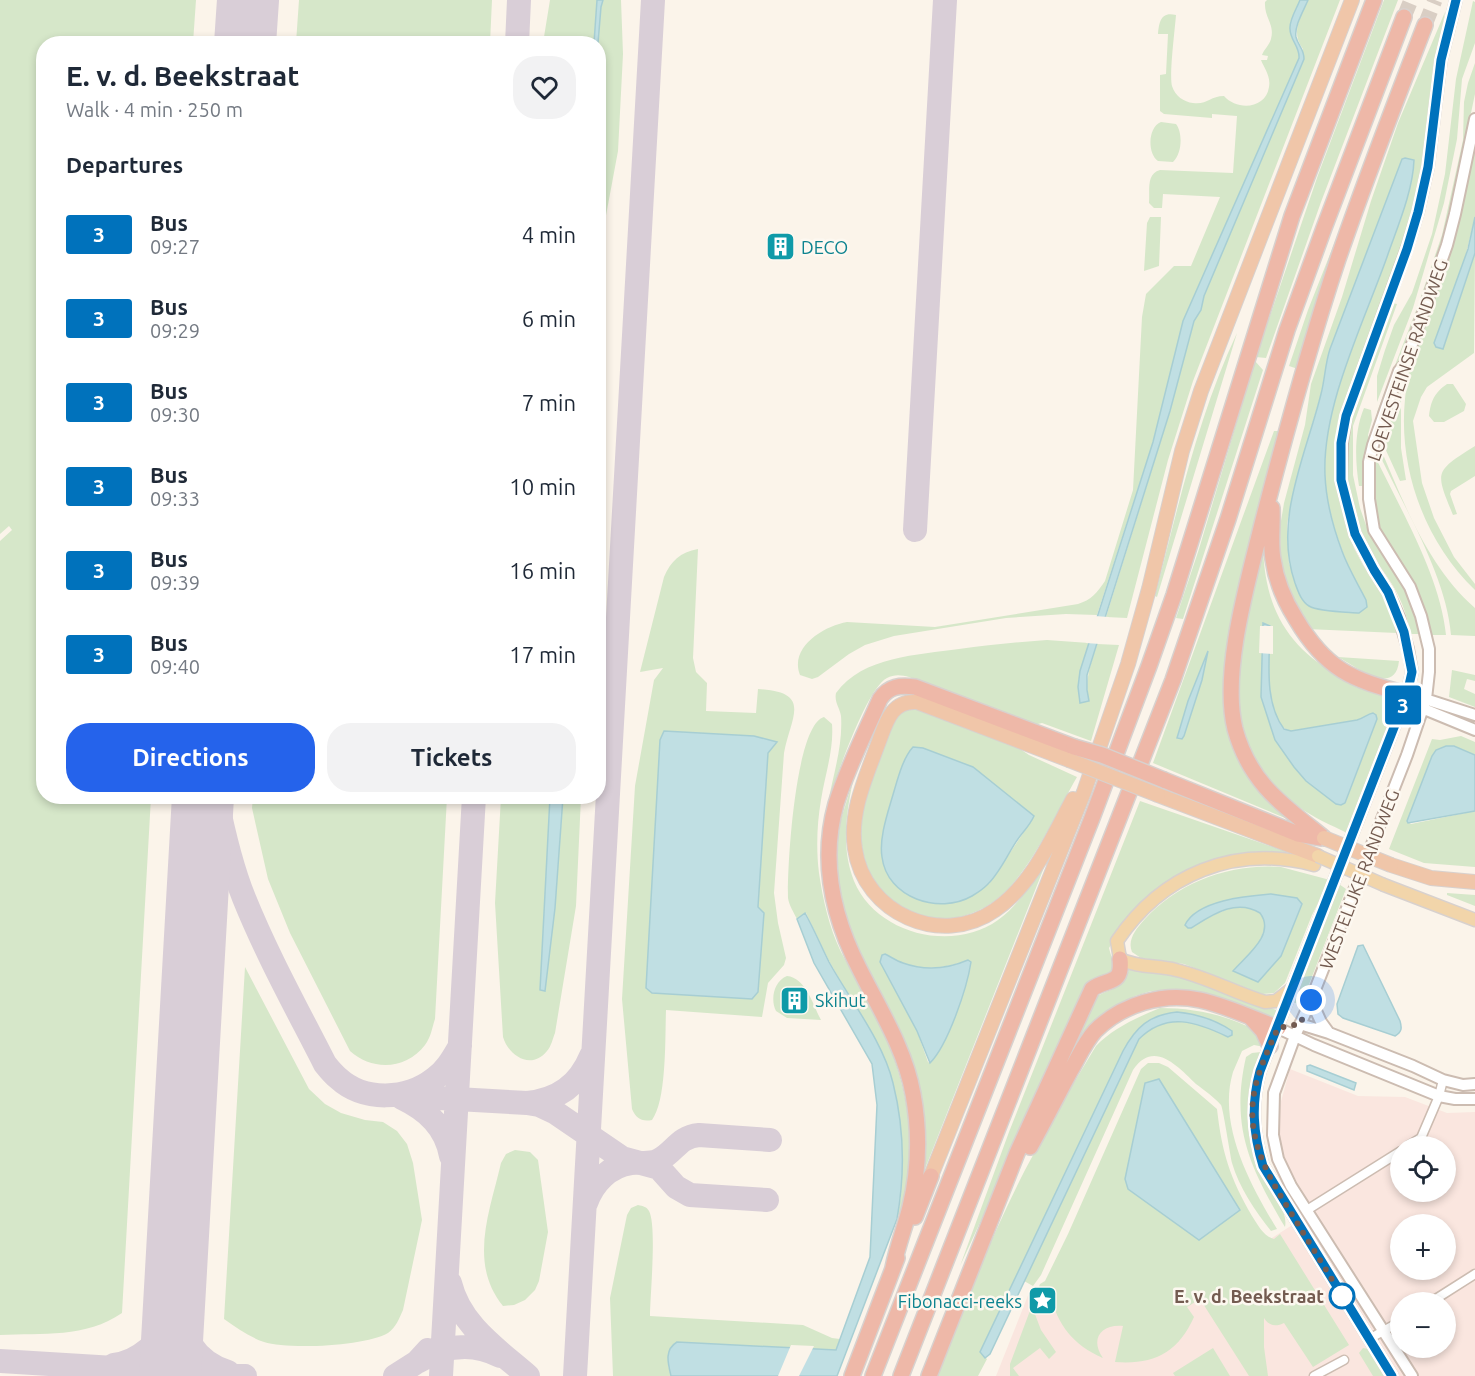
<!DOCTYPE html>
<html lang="en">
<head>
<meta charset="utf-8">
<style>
  body { margin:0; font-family:Ubuntu,sans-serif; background:#f2f2f3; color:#1f2937; height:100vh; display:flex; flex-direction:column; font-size:22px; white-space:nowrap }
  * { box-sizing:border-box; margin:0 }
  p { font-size:20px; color:#747a83 }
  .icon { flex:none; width:33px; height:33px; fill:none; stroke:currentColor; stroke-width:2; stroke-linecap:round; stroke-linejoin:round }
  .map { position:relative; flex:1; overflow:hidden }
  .side { position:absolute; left:36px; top:36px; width:570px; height:768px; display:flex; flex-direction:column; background:#fff; border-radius:24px; box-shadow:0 3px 9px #0003 }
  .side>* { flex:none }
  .badge { padding:0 12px; border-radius:4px; font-size:21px; line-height:39px }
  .controls { position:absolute; left:1390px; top:1136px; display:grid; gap:12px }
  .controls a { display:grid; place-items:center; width:66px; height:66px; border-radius:50%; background:#fff; box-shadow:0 3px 9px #0003; font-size:30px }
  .you { position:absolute; width:30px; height:30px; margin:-15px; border:4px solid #fff; border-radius:50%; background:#1a73e8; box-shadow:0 0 0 9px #1a73e833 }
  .map>.badge { position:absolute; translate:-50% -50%; box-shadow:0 0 0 3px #fff }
  h2 { padding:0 30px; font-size:22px; line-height:54px }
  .round { display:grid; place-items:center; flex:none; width:63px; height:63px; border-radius:24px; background:#f2f2f3 }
  .headline { display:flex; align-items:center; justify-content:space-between; height:102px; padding:0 30px }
  h1 { font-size:28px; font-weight:700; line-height:45px }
  .cta { display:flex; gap:12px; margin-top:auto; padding:12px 30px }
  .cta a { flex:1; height:69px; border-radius:24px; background:#2563eb; color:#fff; font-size:24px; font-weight:700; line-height:69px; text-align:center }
  .cta a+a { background:#f2f2f3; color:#1f2937 }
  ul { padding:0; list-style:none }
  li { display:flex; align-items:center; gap:18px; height:84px; padding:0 30px }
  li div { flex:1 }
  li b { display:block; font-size:22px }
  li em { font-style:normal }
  li .badge { min-width:66px; font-weight:700; text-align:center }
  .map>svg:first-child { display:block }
</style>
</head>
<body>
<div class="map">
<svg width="1475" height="1376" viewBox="0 0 1475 1376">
  <rect width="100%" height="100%" fill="#fbf4ea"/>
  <path fill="#fae6df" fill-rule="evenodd" d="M1290,1069L1358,1096L1405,1097L1447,1113L1475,1112V1376H996L1029,1293L1207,1280L1314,1211L1281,1155L1277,1116ZM1401,1146H1446V1191H1401ZM1401,1224H1446V1269H1401ZM1401,1302H1446V1347H1401Z"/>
  <path fill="#d6e7c9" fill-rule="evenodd" d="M0,0H196L193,43L44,44V796L151,797L122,1313C86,1338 42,1333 0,1335V541L12,530L9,526L0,534Z
    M299,0H492L490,43H296Z
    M550,0H597L594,43H543Z
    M603,0H621L623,54L618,151L599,253L601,112L598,105C598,79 594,21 603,0Z
    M1267,0H1300C1297,8 1289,20 1290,29C1290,40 1300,47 1299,58L1183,321L1153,442L1097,615L1066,614L1006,618L894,636L865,645L849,654L818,677L812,679L800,675C789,647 824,626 847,622L935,627L1078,604C1091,600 1097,593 1105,581L1133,490L1142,317L1146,294L1174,266H1191L1220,197L1163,194L1162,208H1154L1149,203C1150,190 1146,174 1160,170L1233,173L1237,116L1212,114V118L1164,114L1160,111V75L1166,74L1168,34H1158C1159,22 1161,11 1176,15C1175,29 1169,75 1172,86C1175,96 1184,102 1193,103C1207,105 1210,96 1224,96C1237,111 1266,109 1269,87C1271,76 1264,68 1261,60H1267L1268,56L1262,55C1264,49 1269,46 1271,39C1275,24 1264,18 1265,2Z
    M1308,0H1340L1193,381L1168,460L1127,618L1106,617L1170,411L1194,321L1201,310L1204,296L1303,49C1290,32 1301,17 1308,0Z
    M1384,0H1398L1321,202L1266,358L1256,357L1318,175Z
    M1473,1L1475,2V43L1462,79L1457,139L1444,203L1413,308L1377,402V376L1385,350L1394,325L1412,293L1432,234L1445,174L1456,79Z
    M1445,12L1433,79L1424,159L1413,212L1403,246L1343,409L1339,492L1343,511L1354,548L1363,565L1385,598L1397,633L1307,629L1297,613L1281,568L1280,527L1284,503L1305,425L1311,384L1342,297L1371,201L1398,123ZM1405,158L1414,160C1412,192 1396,231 1385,262C1360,332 1315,419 1327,495C1333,535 1350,570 1367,607L1359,613L1289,564L1287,524L1298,473L1321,394L1330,349L1402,159Z
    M1475,63V94L1445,236L1379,421H1377V412L1417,308L1442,235L1463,140L1464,102L1468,83Z
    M1161,122L1176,124C1183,133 1182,154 1173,162L1158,161C1147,153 1148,127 1161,122Z
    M1475,134V217L1443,348L1475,253L1474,353L1427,387L1421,397L1413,421L1422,483L1434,518L1454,557L1475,584V590C1425,542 1398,469 1405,399C1408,359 1423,318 1434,279C1448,231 1461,183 1475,134Z
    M1349,206L1298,369L1289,366L1308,310Z
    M1150,217H1161L1159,266L1144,271L1147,223Z
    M1392,303L1397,304L1353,426V475L1360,508L1366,525L1374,541L1406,591L1420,634H1411C1408,621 1404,607 1398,595C1389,576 1373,560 1364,540C1324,455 1362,384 1392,303Z
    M1237,333L1157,597L1155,596C1178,507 1198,416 1237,333Z
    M1255,361L1263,370L1183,619L1176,618L1199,549Z
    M1447,384H1453L1466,404L1464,411L1444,422H1434L1429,416C1431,401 1434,393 1447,384Z
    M1394,392L1401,394V448L1406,480L1400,481L1384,446L1379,432Z
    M1364,408L1371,410L1372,420L1368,435L1371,445L1366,486H1359C1355,460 1354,432 1364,408Z
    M1274,431H1281L1230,636L1224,679L1229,727L1297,823L1153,763Z
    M1378,443C1403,500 1426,565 1475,608V636L1451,635C1446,573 1401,503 1375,445Z
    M1475,446V476L1451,491L1450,494L1457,514L1453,515C1435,471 1434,472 1475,446Z
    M1374,454C1400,509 1440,575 1446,635H1429L1377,524L1373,506Z
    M1263,547C1265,606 1285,645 1337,675C1343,679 1350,684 1356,687C1370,693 1386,694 1400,700L1347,833C1331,825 1314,818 1299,807C1203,740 1241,640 1263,547ZM1270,690C1272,705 1275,727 1291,731L1357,720C1363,718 1367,714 1373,713L1376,715L1377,719L1345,804L1275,740L1261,691Z
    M698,549L693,658L696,672L707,683L706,711L756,713L758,689C813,692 791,716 784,753L774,893L778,923L786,958L784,965L768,983L762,1017L666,1010C665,1036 667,1100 652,1120C641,1122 636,1118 632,1109L622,999L635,786L654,680L663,668L640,672L664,577C671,561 680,552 698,549ZM664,731L754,736L777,742L768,753L752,999L652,993L646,988Z
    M1047,640L1089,643L1078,682L1089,701C1084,680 1091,664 1097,644L1119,645L1091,741L1042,723L1034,725L909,677C902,675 894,674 887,678C866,689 838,774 829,798C834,772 843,744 841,716C840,708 834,702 836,693C863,656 918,655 959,649C988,645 1017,642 1047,640Z
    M1338,657L1399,661C1395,698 1355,666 1338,657Z
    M1452,670L1475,675V681L1467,679L1464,689L1475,694V707L1449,697Z
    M912,706L1014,745L1029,755L1077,777C1056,813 1030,873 997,899C975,916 949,923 921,916C867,902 852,842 865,794C872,767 888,735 898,709ZM903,766L1032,820L989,884L887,816Z
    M824,717L832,724C834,750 825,774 821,800C817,823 816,849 819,873C823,900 829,927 841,952C851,971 863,989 872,1008C895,1052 910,1098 910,1148C910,1172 908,1197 897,1219L901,1196L902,1163L901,1138L893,1082L874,1039L829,961L806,913L797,919C794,913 789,905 788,898C787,869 795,725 824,717Z
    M1461,736L1475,742V755L1454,746L1436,750L1407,821L1411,824L1475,811V867L1424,863L1389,849L1432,739L1440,740Z
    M853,781C846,814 841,848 854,881C876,934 952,953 998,920C1018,906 1030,885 1045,865L919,1184L921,1123L868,970L850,929L837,881L838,838L841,819ZM885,954C891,957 897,961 903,963C925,971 946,968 968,960C971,983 946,1046 930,1063L928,1062L917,1031L880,962Z
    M253,797H447L435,1019C432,1028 431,1037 425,1045C406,1070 372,1071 350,1051L290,933L268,879L252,808Z
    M501,797H550L540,989L544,991L555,908L563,797H581L576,906L555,1033C553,1038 551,1047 547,1051C532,1070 509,1057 503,1037L495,903Z
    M1140,801L1287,852L1259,854L1218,861L1120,929L1109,948C1111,957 1118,970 1107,975C1102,977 1097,977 1092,980L960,1266L1009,1132Z
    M1281,867L1330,880L1312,915L1285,983L1274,993L1262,994L1184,964L1141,958L1132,952C1127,940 1136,929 1144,920C1178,882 1231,863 1281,867ZM1271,894L1302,904L1281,956L1260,940L1266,925C1258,887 1209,917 1191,928L1229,899Z
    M1339,884L1346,889L1301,1005L1293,1002Z
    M1447,893L1475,895V906L1447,895Z
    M1130,966L1163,970L1279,1011L1276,1018L1227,1000L1181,990L1151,991L1135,996L1119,1004L1104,1014L1057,1086L1097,996C1115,987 1124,989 1130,966Z
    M245,967L309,1089L325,1104L341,1113L365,1120L383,1122L397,1131L407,1144L413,1163L422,1220L403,1310C399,1319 396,1327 388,1333C367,1346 288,1350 264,1342C249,1337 237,1328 224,1319Z
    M787,976C806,978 813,1005 821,1020L787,1018L776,1011C770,999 774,981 787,976Z
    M1160,1008C1194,1008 1227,1015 1257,1031L1264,1047L1254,1045L1242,1051C1239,1058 1236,1065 1233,1072C1217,1125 1251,1186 1277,1229L1271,1231C1255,1211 1239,1187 1232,1163C1230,1154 1223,1108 1221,1105C1214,1097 1204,1090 1196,1084C1178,1067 1154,1039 1133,1070L1041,1275L1033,1286L1024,1281L1139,1039C1168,1010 1196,1022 1228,1037L1232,1031L1214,1022L1156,1017L1123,1051L980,1352L987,1359L978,1376H935C963,1307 991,1237 1025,1170C1047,1128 1071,1087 1096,1046C1113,1028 1138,1017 1160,1008Z
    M1261,1052C1242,1099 1244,1141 1268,1186C1275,1198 1288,1212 1285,1227C1250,1168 1230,1127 1246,1057L1252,1053Z
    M1148,1063H1159L1168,1067L1217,1109C1222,1153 1230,1178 1252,1216C1258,1225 1263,1236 1274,1239L1280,1234L1349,1345L1313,1367L1284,1323C1276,1327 1269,1326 1264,1318V1347L1268,1376H1249L1200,1299L1187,1307L1194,1317C1178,1353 1153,1365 1115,1362L1123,1326C1100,1324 1090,1340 1103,1358C1073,1345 1058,1325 1050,1295L1033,1309L1041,1330L1056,1352L1049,1359L1040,1348L1013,1368L1019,1376H1010V1364L1040,1284L1045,1281L1068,1234L1137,1078L1141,1069Z
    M515,1150L530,1152L538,1160L548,1232L539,1281L535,1290L525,1300L514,1305L503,1306C468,1263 490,1211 501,1163L506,1154Z
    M638,1205C643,1206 647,1207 649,1211C657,1225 650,1297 650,1316L803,1325L832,1338L840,1339L836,1350L677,1342L668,1365L671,1376H613L610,1298L627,1215L631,1208Z
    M1213,1348L1230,1376H1175L1173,1373Z
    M1363,1348L1368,1349L1385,1376H1373L1359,1353Z"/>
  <path fill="#c0dfe3" stroke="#a7ced3" stroke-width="1.5" d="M597,0H603L601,7L598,43H594Z
    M1300,0H1308C1304,10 1294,26 1296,37C1298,46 1304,48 1304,59L1204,296L1201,310L1194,321L1170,411L1087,675V690L1089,701L1080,703L1078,687L1080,671L1153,442L1183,321L1299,58C1300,47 1290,40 1290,29C1289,20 1297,8 1300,0Z
    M1405,158L1414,160C1413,191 1397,228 1387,257C1364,322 1322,406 1325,475C1326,501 1333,527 1342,551C1348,568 1358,584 1366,600L1367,607L1359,613C1346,612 1319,612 1309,606C1301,601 1298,591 1295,583C1273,520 1306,455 1321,394C1325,379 1325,364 1330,349L1402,159Z
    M1475,217V253L1443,349L1436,347L1434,343L1468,249Z
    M1263,623L1270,626C1270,658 1263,701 1284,729L1291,731L1357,720C1364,718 1367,714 1373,713L1376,715L1377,719L1345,803L1341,805L1336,804L1306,781L1294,767L1275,740L1261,697Z
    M1208,651L1202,680L1184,736L1182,739L1177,738L1188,701Z
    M664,731L754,736L777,742L768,753L758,907L764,913L758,992L752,999L652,993L646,988L660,740Z
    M1446,746H1454L1475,755V811L1408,823L1407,821L1432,756L1436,750Z
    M913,747L923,748L973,767L1034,816C1030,825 1023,832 1018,839C1008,853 1000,873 987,885C983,889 977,893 972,896C939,915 887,898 882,857C879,839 887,815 892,798C897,782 902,759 913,747Z
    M550,797H563L555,908L545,991L540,990Z
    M1271,894L1297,898L1302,904L1281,956L1258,982L1233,971C1247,955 1276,934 1260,913C1236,898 1212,915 1191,928H1188L1185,925C1197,900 1247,896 1271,894Z
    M805,913C814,929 821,946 829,962C850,1000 883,1041 893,1083C904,1127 905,1174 897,1219L837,1376H671C668,1363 664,1350 677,1342L836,1350L870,1257L877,1105L872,1064L814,963L797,919Z
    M1363,945L1400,1021C1402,1028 1402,1032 1395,1036L1343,1018L1338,1014L1337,1004L1358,946Z
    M885,954C891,957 897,961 903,963C925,971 947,969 968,960L971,962C967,988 948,1045 930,1063L917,1031L880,962L882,955Z
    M1177,1012C1196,1014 1216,1020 1232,1031V1035L1228,1037C1197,1022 1167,1011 1139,1039L990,1354L985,1358L980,1352L1123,1051C1136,1027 1149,1015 1177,1012Z
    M1310,1065L1356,1083L1354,1090L1307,1071V1066Z
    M1159,1079L1240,1210L1199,1240L1128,1189L1125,1179L1145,1083Z"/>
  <path fill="#fbf4ea" d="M1094,616L1109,617L1100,644L1086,643Z
    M1260,626H1273V654L1259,653Z
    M791,1345L814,1346L799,1376H778Z"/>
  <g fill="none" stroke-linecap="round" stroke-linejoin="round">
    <path stroke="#d9ced7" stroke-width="24" d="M255,0L261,44
      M517,44L519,0
      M915,530L945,0
      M216,796C223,831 231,866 244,898C267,955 297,1009 325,1064C329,1069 333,1074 338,1078C364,1102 407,1100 434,1079C446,1071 453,1058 460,1046
      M403,1096L527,1103L539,1105L556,1113L622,1158L659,1168L676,1187L690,1195L767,1200
      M402,1098C427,1110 446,1127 451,1156
      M527,1103C558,1100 579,1085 591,1056
      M586,1203C593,1183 609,1166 631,1163C641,1162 650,1165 659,1160C675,1152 678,1137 699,1135L770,1140
      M450,1283C460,1325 497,1349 528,1376
      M176,1301C181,1334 194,1362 228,1372
      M0,1361L245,1376
      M417,1362C443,1346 472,1341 500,1356
      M114,1365C139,1362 161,1342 170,1319C173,1312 173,1304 175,1296
      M395,1376L417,1362L428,1350
      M441,1376L474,796
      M575,1376L653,0"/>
    <path stroke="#d9ced7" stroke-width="62" d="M245,44L248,0
      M170,1376L203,796"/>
    <path stroke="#d9cec4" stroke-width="15" stroke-dasharray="15 8" stroke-linecap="butt" d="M1404,17L1411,0
      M1425,25L1435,0"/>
    <defs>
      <path id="minor" d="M1408,1146L1421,1138L1439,1096L1443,1080
        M1307,1210L1401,1151
        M1431,1302L1475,1274
        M1369,1339L1401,1321
        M1314,1376L1344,1360"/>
      <path id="tertiary" d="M1407,694L1424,709L1475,730
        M1422,698L1475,715
        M1311,1000L1321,1022L1329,1033
        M1300,1024L1329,1033L1413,1066L1443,1080L1463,1085L1475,1084
        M1278,1028L1314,1045L1439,1096L1455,1099H1475
        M1392,1376L1263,1166C1253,1133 1251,1104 1260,1071L1407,694L1412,672L1408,649L1399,617L1388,592L1374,570L1355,534L1341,480L1342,443L1346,416L1407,248L1418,212L1428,167L1441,60L1456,0
        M1412,1376L1291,1186L1278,1159L1273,1135L1274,1093L1295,1036L1311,1000L1407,755L1426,699L1429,672V649L1421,616L1410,587L1374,530L1369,499V462L1373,445L1399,371L1405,364L1447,245L1455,214L1475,119"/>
      <path id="primary" d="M1384,885L1475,920
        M1293,988L1276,1001L1265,1002C1235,993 1207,977 1176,970C1157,965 1138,968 1120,959L1117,941C1162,874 1235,844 1314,865"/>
      <path id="trunk" d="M1069,760L917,702C891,700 886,723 878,744C866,777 849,813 855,849C864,913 941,948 995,910C1032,885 1052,838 1073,799
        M1158,795L1318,856
        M1391,865L1431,878L1475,882
        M931,1176L1084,792L1128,664L1149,589L1182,451L1201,391L1352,0"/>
      <path id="motorway" d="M1272,508C1273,525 1270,542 1273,559C1276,581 1284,600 1296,619C1326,670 1352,680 1407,694
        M1164,780L1298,834L1321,838
        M1324,838C1283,805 1250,784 1235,729C1221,672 1248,581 1262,524C1285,435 1309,346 1338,259C1365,180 1395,103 1425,25
        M1252,1019L1263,1031L1270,1046
        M1030,1147C1044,1122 1057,1096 1071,1070C1078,1058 1085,1042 1095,1031C1122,1004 1163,992 1200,1000C1227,1006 1252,1018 1278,1028
        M915,1217L931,1176
        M893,1268C897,1247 905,1227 910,1207C919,1170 920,1132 913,1094C905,1049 880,1010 860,970C833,918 820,861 836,804C846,771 866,731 880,699C889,686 900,685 915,687L1074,747
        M852,1376L897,1258
        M873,1376L1092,818L1149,666L1174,595L1292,216L1374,0
        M901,1376L1173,680L1228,519L1287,330L1324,228L1404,17
        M929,1376L1017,1153L1092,989C1107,978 1123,986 1120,959"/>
    </defs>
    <use href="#minor" stroke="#ccbcb1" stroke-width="11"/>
    <use href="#tertiary" stroke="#ccbcb1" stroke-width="14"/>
    <use href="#primary" stroke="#d8d1ce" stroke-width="15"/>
    <use href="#trunk" stroke="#d8d1ce" stroke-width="16"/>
    <use href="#motorway" stroke="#d8d1ce" stroke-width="18"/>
    <use href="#minor" stroke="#fff" stroke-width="8"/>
    <use href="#tertiary" stroke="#fff" stroke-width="10"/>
    <use href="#primary" stroke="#f2d5aa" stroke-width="12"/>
    <use href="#trunk" stroke="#f0c6a9" stroke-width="14"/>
    <use href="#motorway" stroke="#eeb8a8" stroke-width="15"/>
    <defs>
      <path id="primary-bridge" d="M1318,856L1384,885"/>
      <path id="trunk-bridge" d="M1069,760L1158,795
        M1324,838L1391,865"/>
      <path id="motorway-bridge" d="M1074,747L1102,755L1164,780"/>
    </defs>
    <use href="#primary-bridge" stroke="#d8d1ce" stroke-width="15" stroke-linecap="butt"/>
    <use href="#trunk-bridge" stroke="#d8d1ce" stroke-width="16" stroke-linecap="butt"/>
    <use href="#motorway-bridge" stroke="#d8d1ce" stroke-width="18" stroke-linecap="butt"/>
    <use href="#primary-bridge" stroke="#f2d5aa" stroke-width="12"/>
    <use href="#trunk-bridge" stroke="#f0c6a9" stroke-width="14"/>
    <use href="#motorway-bridge" stroke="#eeb8a8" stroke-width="15"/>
  </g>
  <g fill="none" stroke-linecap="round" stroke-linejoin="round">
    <defs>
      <path id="line" d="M1392,1376L1263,1166C1253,1133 1251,1104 1260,1071L1407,694L1412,672L1404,632L1388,592L1374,570L1355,534L1341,480V443L1346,416L1407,249L1418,212L1428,167L1441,60L1456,0"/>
    </defs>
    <use href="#line" stroke="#fff" stroke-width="14"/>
    <use href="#line" stroke="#0072bc" stroke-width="9"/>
    <path stroke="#735b50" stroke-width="6" stroke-dasharray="0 10.8" d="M1311,1000L1300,1024L1278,1028C1269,1047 1260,1067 1255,1088C1244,1140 1270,1179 1296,1221C1311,1246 1327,1271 1342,1296"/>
  </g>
  <defs>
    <symbol id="building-square" viewBox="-11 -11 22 22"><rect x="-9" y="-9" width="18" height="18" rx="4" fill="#0f9aa8" stroke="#fdf8f0"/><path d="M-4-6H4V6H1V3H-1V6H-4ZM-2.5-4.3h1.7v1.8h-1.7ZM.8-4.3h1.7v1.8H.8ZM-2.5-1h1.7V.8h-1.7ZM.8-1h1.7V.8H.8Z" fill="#fff"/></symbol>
    <symbol id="sight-square" viewBox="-11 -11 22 22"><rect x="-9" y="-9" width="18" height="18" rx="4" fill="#0f9aa8" stroke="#fdf8f0"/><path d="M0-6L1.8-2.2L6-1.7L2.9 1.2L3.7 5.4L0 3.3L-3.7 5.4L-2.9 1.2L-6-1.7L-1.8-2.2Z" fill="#fff"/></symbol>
  </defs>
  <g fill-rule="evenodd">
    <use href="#building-square" x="764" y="230" width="33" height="33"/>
    <use href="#building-square" x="778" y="984" width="33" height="33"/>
    <use href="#sight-square" x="1026" y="1284" width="33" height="33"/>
  </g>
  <circle fill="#fff" stroke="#0072bc" stroke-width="3" cx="1342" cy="1296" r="12"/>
  <g text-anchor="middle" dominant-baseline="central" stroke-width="5" stroke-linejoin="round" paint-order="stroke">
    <g font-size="18" fill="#0d838f" stroke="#fdf8f0" text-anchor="start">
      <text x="801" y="247">DECO</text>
      <text x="815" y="1000">Skihut</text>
      <text x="1022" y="1301" text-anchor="end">Fibonacci-reeks</text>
    </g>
    <g font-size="18" fill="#735b50" stroke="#fdf8f0">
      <text transform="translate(1407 360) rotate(-71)">LOEVESTEINSE RANDWEG</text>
      <text transform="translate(1359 879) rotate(-69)">WESTELIJKE RANDWEG</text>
    </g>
    <g font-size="18" font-weight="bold" fill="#735b50" stroke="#fdf8f0" text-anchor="end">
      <text x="1324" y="1296">E. v. d. Beekstraat</text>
    </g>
  </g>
</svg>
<div class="controls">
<a><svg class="icon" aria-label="locate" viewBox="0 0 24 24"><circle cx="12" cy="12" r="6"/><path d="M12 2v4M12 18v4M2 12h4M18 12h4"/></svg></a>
<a>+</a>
<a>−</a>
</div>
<div class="you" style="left:1311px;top:1000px"></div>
<b class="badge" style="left:1403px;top:705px;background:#0072bc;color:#fff">3</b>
<section class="side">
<div class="headline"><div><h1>E. v. d. Beekstraat</h1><p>Walk · 4 min · 250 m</p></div><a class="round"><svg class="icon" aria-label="heart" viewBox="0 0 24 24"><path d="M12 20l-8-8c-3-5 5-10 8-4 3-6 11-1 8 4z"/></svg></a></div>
<h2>Departures</h2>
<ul>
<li><span class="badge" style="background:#0072bc;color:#fff">3</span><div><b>Bus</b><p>09:27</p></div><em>4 min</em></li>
<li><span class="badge" style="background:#0072bc;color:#fff">3</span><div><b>Bus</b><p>09:29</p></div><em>6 min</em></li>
<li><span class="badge" style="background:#0072bc;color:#fff">3</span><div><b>Bus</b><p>09:30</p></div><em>7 min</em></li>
<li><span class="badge" style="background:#0072bc;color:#fff">3</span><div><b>Bus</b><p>09:33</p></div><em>10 min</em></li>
<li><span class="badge" style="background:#0072bc;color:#fff">3</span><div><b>Bus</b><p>09:39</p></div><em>16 min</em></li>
<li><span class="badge" style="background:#0072bc;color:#fff">3</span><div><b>Bus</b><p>09:40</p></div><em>17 min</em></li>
</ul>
<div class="cta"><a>Directions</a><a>Tickets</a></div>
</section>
</div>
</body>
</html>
